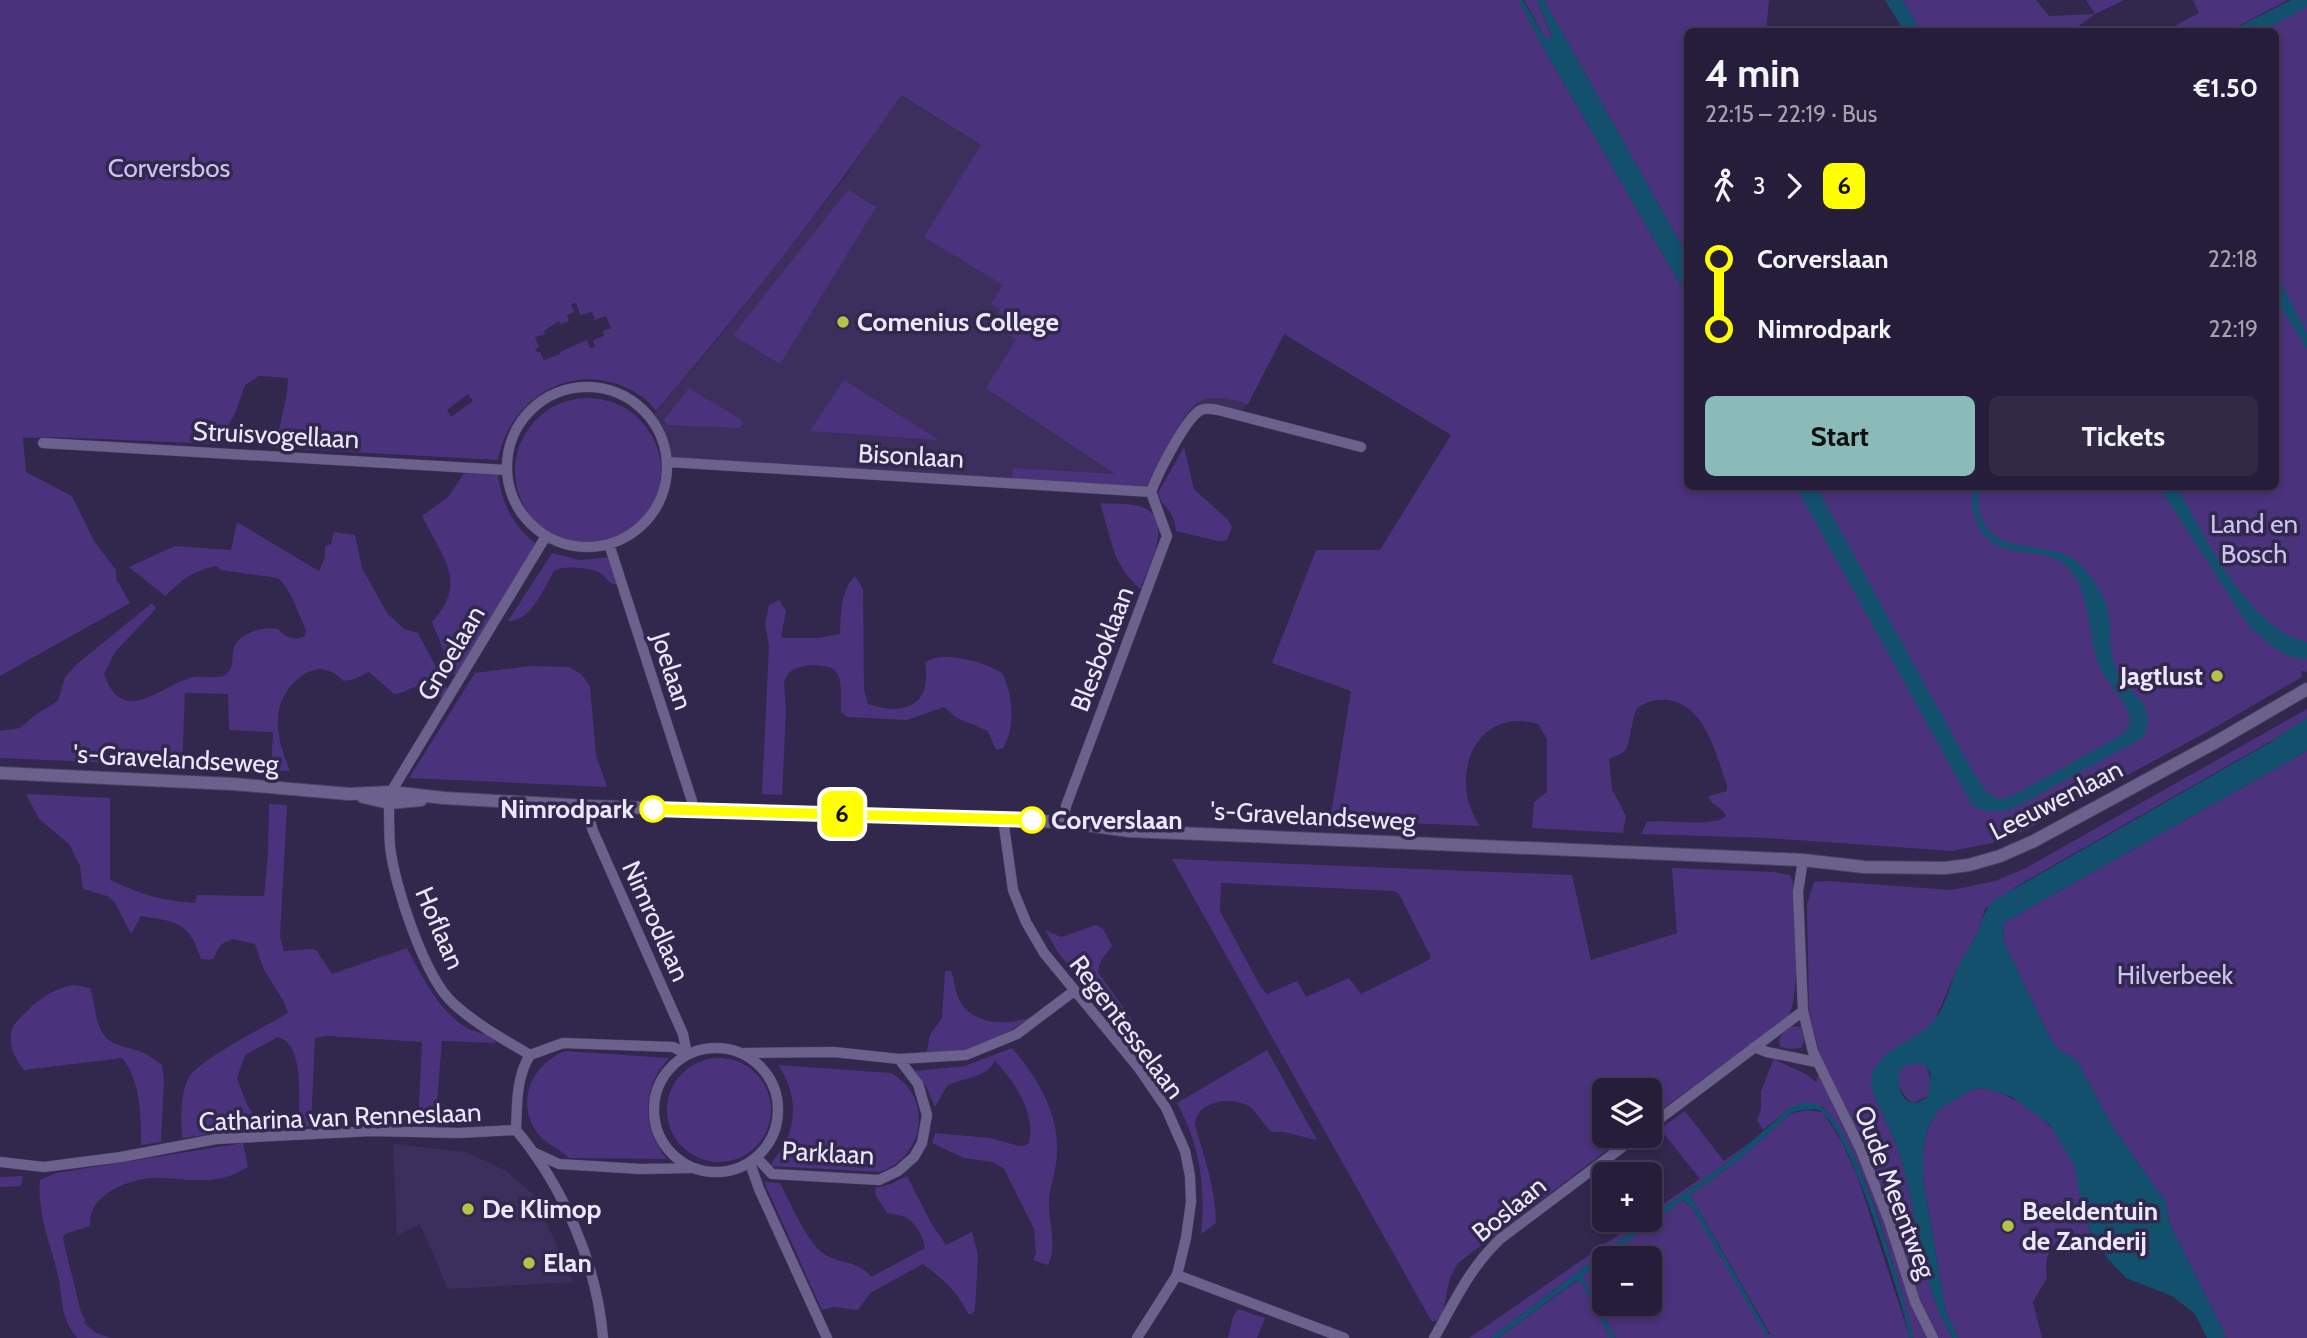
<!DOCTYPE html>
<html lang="en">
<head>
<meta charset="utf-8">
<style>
  body { margin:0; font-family:Cabin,sans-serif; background:#322a45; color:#f1f3f6; height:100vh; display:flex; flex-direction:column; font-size:26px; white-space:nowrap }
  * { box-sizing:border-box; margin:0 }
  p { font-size:23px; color:#a4a2af }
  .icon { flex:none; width:38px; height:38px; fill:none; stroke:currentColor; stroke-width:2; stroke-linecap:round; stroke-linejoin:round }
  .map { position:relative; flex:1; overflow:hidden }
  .side { position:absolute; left:1684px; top:28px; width:595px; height:462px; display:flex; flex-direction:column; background:#261d3a; border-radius:10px; box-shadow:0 4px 10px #0003,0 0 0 2px #423b54 }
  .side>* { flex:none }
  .badge { padding:0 14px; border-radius:10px; font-size:24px; line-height:46px }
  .controls { position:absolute; left:1592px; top:1078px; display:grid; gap:14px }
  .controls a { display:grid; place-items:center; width:70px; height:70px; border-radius:10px; background:#261d3a; box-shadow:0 4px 10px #0003,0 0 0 2px #423b54; font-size:35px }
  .map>.badge { position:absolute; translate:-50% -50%; box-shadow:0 0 0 4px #fff }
  .legs { display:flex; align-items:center; gap:10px; height:77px; padding:0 21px; font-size:23px }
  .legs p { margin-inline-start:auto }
  .head { display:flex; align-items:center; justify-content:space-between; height:119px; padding:0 21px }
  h1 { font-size:38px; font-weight:700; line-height:52px }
  .button { display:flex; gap:14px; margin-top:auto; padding:14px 21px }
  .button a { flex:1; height:80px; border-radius:10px; background:#8bbbb9; color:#111; font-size:28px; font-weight:700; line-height:80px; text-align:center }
  .button a+a { background:#322a45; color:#f1f3f6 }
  ul { padding:0 21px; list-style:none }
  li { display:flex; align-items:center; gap:24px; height:70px; font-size:26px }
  li i { display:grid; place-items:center; width:10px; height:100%; margin:0 9px; background:currentColor }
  li i::after { content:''; width:18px; height:18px; margin:-9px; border:5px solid; border-radius:50%; background:#261d3a }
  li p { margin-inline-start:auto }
  li:first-child i { background:linear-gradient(#0000 50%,currentColor 0) }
  li:last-child i { background:linear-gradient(currentColor 50%,#0000 0) }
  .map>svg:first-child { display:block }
</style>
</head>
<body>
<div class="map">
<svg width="2307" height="1338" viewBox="0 0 2307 1338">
  <rect width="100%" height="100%" fill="#32274d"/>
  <path fill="#3d2f5d" d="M900,95L1284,334L1248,404L1238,415L1218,410L1190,418L1151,477V492L668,462L664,443L651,418L726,329L846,176Z
    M393,1144L466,1152L506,1171L534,1195L573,1282L448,1289L420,1224L397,1236Z"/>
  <path fill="#4b327d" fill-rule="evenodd" d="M0,0H1519L1540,42L1687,296V486H2275V32L2250,31L2307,0V672L2301,671L2302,677L2207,732L2028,829L1997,842L1952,851L1766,838L1641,834L1647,822C1667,819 1713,828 1726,816C1722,806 1711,806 1708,796L1727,791V785C1716,756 1707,710 1673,701C1660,698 1649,700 1637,708C1632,718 1629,748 1625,751C1620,755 1614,756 1609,759L1612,789L1626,816L1623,833L1532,828L1534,802L1547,792V739L1538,724C1474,705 1447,780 1480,826L1330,820L1351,691L1272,663L1316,550H1380L1451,435L1284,334L1248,404C1233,399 1208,393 1194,405C1181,416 1156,468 1146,486L1139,490L1012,484L1013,468L1115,474L986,388L1016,340L993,324L1000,309L991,304L1003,285L924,237L981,145L901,95C826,206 743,309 656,411C647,398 632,389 617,384C561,365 508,405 498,460L275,448L287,393L288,378L259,376L245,385L236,411L219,444L53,437L23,438L26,472L72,496L94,541L116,570V579L130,603L0,676ZM576,303L580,315L592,312L595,320L606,316L611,328L603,331L604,336L593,340L595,347L590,348L587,340L560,352V354L544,360L540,352H537L535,349L539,347L535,337L545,334L544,331L559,321L560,324L569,321L567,315L574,312L571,304ZM468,394L473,401L451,417L447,410Z
    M1524,0H1537L1552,37L1546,40Z
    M1544,0H1769L1766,31L1687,32V255Z
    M1903,0H2036L2049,16L2095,14L2086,0H2124L2095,14L2070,32L1920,31Z
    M2193,0H2288L2229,31H2165L2199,13Z
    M848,190L876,207L780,364L733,335Z
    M844,380L939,440L810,431Z
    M689,388L742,420V425L739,428L667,425L664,420Z
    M515 471a73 73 0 1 1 146 0a73 73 0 1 1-146 0Z
    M1184,447L1194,489L1228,520L1232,527L1227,540L1218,541L1176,531C1174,509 1162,508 1158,493Z
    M464,473L498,475C502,505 514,528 539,546L457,677L451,670L432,622C469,582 442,557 422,516L449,496Z
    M1100,503C1113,504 1127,503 1139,506C1177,517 1149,566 1140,589L1125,573L1115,555Z
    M237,522L319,571L325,557V546L331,544L334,532L355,535L362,568L387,613L404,629L418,633L448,690L443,699C436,695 425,686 416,687C408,688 403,694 394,694L369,672L355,679L343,681C316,650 279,687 278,719C277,737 283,754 290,771L271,770L273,732L229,730L228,694L185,693L182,766L0,758V731L20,728L35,715L58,701L65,677L78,663L152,603L156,608L152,613L115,652L104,674C123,728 159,686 193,677C203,675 216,680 225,675C236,668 230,655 235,645C242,632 265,626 278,629C286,638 292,640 304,637L306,630C297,612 293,592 278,578L220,570L217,566C191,571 184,579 165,596L129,567L175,546L231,550Z
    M552,553L579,560L611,557L621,585C607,586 607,575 596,571C585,568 563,565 554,571C543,589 532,621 508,621Z
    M855,576L863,589L864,689L868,704C905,716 932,706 925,663C941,649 986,663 1002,673C1013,694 1016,728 1003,748L996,750L988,731L957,718L944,707L907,720L847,717L841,711C840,701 843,682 837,673C830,662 800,664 790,672C787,674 786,678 784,681L786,711L782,795L762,794L769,645L765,625L769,605L779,600L786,611L781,636L783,638H818L840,634C841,615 840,591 855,576Z
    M530,666L569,667L581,674L590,686L596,755L607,787L409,778L475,673Z
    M2307,709V718L2292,729L2017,886L1985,909L1978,932L1957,969L1935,1020L1871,1087C1880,1112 1895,1136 1902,1162C1918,1221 1920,1285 1953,1338H1914C1894,1270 1869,1159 1822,1106L1790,1108L1763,1130L1757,1120L1761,1109V1091L1774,1059L1806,1074L1816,1082L1822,1064L1809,1012L1807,904L1814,882L1828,881L1951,890L1995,881L2026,868Z
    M2307,751V1338H2227L2170,1224L2165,1201L2113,1127L2077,1061L2058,1049L2050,1038L2004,942L2003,923Z
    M26,794L110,798V880C144,895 158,900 195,903L197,895L264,896L268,854L269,804L287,805L280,937L284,951L313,949L317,951L332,974L407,948C422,976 438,1011 467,1028C478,1034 489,1032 496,1043L442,1041L435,1127L418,1126L422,1042L328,1036L315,1038L311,1126L299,1127C298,1105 306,1044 278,1037L245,1055L237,1078L247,1105L263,1128L182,1138C181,1119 180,1096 188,1079C196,1061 268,1025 288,1013L284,1002L263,968L255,944L233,939C229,941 225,942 222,944C212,954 220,962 201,959C198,952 196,944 192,938C181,919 161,920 141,916L131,934L114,901L107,896L83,889L80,866L69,844L39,819Z
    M1172,859L1572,875L1591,960L1677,933L1672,868L1774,872L1790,875L1793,882C1794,913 1802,992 1788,1017L1650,1118V1090H1605V1136H1626L1458,1263L1450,1278L1441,1319L1432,1322ZM1221,883L1394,891L1399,894L1431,957L1427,961L1361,994L1349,978L1306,997L1297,981L1267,994L1260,986L1220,911Z
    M1096,925L1103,929L1112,946L1100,962L1098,972L1132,1020L1133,1039L1059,954L1045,930L1061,937Z
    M945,971H951C955,981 955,994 961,1003C975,1026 1010,1025 1031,1017C1000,1039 965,1055 926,1055L930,1035L942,1018Z
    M75,985L90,988C96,1004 94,1021 104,1035C112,1047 131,1047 144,1053C150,1056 156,1061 162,1065L164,1079L161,1142L141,1145C141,1117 141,1081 122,1058L24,1070C14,1058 6,1040 14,1025C30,1006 50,988 75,985Z
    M1787,1026L1802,1027L1804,1042L1801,1048L1791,1049L1780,1047L1779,1039Z
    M1012,1048C1037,1077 1059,1113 1057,1152C1057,1169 1050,1185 1049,1200C1048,1222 1058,1244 1048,1265L1033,1260L1036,1253L1034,1229L1004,1169L993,1162L964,1158L932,1143L935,1133L990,1138L1019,1146H1024L1029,1143C1036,1113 1015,1082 995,1061C985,1079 964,1077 947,1086L935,1107L926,1086L914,1071L965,1066Z
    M1267,1050L1317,1140L1283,1132H1271C1265,1126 1255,1110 1249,1106C1231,1096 1196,1100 1195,1125C1204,1156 1216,1190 1216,1223L1201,1234C1206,1188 1200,1144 1177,1103Z
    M565,1051L669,1058C642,1087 641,1128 667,1159L569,1158C561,1149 548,1146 539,1135C514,1105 531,1064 565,1051Z
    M667 1110a52 52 0 1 1 104 0a52 52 0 1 1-104 0Z
    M1924,1063C1931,1075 1932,1082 1928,1096L1913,1103C1901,1096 1889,1072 1906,1065C1911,1063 1918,1064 1924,1063Z
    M778,1065L891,1073C934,1097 925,1158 879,1172L771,1166C774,1157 782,1150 786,1141C798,1116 794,1088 778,1065Z
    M1985,1088C2024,1099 2061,1126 2074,1166C2083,1195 2080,1216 2097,1243L2082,1254L2068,1233C2051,1244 2043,1257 2047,1278L2033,1302L2042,1338H1959L1946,1312L1923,1177V1151L1928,1128L1938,1110L1973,1089Z
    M1806,1110L1823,1112L1842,1142L1857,1175L1910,1338H1616L1581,1276L1682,1200L1691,1206L1767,1336L1770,1334L1690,1195L1735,1163L1790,1114ZM1605,1258H1650V1304H1605Z
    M1685,1111L1724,1161L1751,1141L1724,1165L1650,1217V1213L1700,1179L1660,1129Z
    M243,1143L248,1167C240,1171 232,1176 223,1178C180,1187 156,1165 111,1191C98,1199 89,1209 90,1226L65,1234L63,1239L81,1312L85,1320L84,1323L96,1333L111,1338H77C58,1314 64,1298 57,1271C49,1240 37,1212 40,1180L56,1173Z
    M23,1176L21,1186L0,1187V1177Z
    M907,1176L931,1223L946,1245L972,1232L978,1255L975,1310L972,1314H968C960,1294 941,1277 923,1264L870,1293L858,1310L833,1307L822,1310L764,1182L780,1183C789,1200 806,1238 819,1250C834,1265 859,1259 871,1277L925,1248C923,1236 916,1223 905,1217C900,1214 893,1215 887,1213L876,1196L875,1188L891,1184Z
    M1640,1220H1647L1490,1338H1469Z
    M1578,1280L1582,1284L1611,1338H1498Z
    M1238,1309L1265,1318L1257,1338H1228L1233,1317Z"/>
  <path fill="#13506e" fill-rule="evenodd" d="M1519,0H1523L1546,40L1552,36L1537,0H1544L1687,255V296L1540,42Z
    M1885,0H1903L1920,31H1904Z
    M2291,0H2307V7L2262,31H2230Z
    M2275,270L2307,333V349L2275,298Z
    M1796,487H1815L1821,495L1973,772L1987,792L1998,799L2009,797L2030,786L2123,734C2143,713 2111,690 2101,670C2087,640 2092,588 2065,565C2049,550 2023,555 2004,548C1977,538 1969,512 1973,487H1981C1977,495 1978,504 1980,513C1990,557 2047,539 2076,561C2091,573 2106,596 2109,615C2112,638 2107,650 2118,673C2133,700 2157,702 2144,737L2016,807C2001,812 1986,814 1972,805Z
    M2159,487H2177C2205,536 2248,629 2307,642V659L2290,657L2273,647L2249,626Z
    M2307,718V751L2003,923L2004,942L2050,1038L2058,1049L2077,1061L2113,1127L2165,1201L2170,1224L2227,1338H2207L2195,1314L2172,1296L2126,1278L2108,1259L2095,1240L2083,1214L2074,1165L2050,1125L2012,1097L1985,1088L1973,1089L1938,1110L1928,1128L1923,1151V1177L1946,1312L1959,1338H1953C1920,1285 1918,1221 1902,1162C1895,1136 1880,1112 1871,1087C1871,1047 1915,1045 1935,1019C1946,1005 1950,985 1957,969C1963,956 1973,944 1978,931C1984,916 1984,910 1996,899L2269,743ZM1924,1064L1931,1074L1928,1096C1925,1098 1922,1101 1918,1102C1902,1107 1893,1079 1902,1068C1906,1063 1918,1064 1924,1064Z
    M1803,1103C1811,1103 1817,1103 1823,1108C1861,1139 1900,1287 1914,1338H1910C1899,1293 1853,1136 1820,1110C1810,1109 1799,1109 1790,1114L1735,1163L1690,1195L1770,1336L1767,1337L1691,1206L1683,1200L1582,1276L1616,1338H1611L1582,1284L1577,1280L1498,1338H1490L1647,1220H1650V1217L1724,1165L1790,1108Z"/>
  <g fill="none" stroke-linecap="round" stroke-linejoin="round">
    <defs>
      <path id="minor" d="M507 467a80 80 0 1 1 160 0a80 80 0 1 1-160 0Z
        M43,443L506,470
        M668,462L1151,492
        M1151,492C1157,475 1186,417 1201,410C1205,408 1213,409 1218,410L1361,447
        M609,544L692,801L690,810
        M391,792L546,536
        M389,803C389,818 389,832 390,846C394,885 425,979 454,1004C477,1025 505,1040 530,1055C516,1077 517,1105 516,1130C563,1186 597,1264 603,1338
        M588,806V814L593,831L683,1034L687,1054
        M1003,819L1013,890L1026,922L1044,953L1138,1067L1166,1108L1185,1151L1190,1176L1191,1202L1186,1238L1177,1275L1137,1338
        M1063,822L1066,806L1167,536L1151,492
        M1803,860L1798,892L1803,1011L1813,1052L1860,1148L1889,1221L1915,1302L1933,1338
        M1754,1047L1767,1052L1816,1062
        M654 1110a62 62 0 1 1 124 0a62 62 0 1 1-124 0Z
        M745,1053L834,1052L899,1059L966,1055L1017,1034L1074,991
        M530,1055L563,1043L673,1047L687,1054
        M1650,1126L1803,1011
        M535,1153L559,1164L640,1169L691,1168
        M757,1158L772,1174L879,1180L898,1171L914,1157L922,1143L927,1115L918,1084L899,1059
        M0,1162L44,1167L121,1157L216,1139L372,1131L459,1133L516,1130
        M750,1163L759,1189L827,1338
        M1177,1275L1344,1338
        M1434,1338C1455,1301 1469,1269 1500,1239L1637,1136"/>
      <path id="tertiary" d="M0,773L233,784L349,794L391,792L444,798L588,806L1063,822L1130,831L1714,856L1803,860L1864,867L1945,868L1969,865L2000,856L2034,841L2216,742L2307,689
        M363,797L389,803L421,800"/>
    </defs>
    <use href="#minor" stroke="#4c4262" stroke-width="11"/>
    <use href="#tertiary" stroke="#4c4262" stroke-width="14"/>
    <use href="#minor" stroke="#6c618c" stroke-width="10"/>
    <use href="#tertiary" stroke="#6c618c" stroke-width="12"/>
  </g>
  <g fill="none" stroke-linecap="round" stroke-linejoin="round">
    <defs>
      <path id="line-1" d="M653,809L1032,820"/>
    </defs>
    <use href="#line-1" stroke="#fff" stroke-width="16"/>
    <use href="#line-1" stroke="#ff0" stroke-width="10"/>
  </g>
  <g fill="#b4c24a" stroke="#32274d" stroke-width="2.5">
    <circle cx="843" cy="322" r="7"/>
    <circle cx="2217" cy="676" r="7"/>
    <circle cx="468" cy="1209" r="7"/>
    <circle cx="2008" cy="1226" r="7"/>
    <circle cx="529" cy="1263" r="7"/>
  </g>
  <g fill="#fff" stroke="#ff0" stroke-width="3.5">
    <circle cx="653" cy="809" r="12"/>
    <circle cx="1032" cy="820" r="12"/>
  </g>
  <g text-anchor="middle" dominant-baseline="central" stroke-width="7" stroke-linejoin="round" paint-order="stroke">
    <g font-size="26" fill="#cdc3f1" stroke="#32274d">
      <text x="169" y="168">Corversbos</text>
      <text x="2254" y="524">Land en<tspan x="2254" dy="30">Bosch</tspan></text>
      <text x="2175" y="975">Hilverbeek</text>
    </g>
    <g font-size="26" font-weight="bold" fill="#ece8fc" stroke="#32274d" text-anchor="start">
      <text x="857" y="322">Comenius College</text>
      <text x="2203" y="676" text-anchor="end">Jagtlust</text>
      <text x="482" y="1209">De Klimop</text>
      <text x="2022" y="1211">Beeldentuin<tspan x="2022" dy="30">de Zanderij</tspan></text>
      <text x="543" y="1263">Elan</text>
    </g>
    <g font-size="26" fill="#ece8fc" stroke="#32274d">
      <text transform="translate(276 435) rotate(3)">Struisvogellaan</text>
      <text transform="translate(911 456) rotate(3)">Bisonlaan</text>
      <text transform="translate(1102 649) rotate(-69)">Blesboklaan</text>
      <text transform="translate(451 653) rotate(-59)">Gnoelaan</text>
      <text transform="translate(672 671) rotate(72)">Joelaan</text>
      <text transform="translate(176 759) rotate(3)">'s-Gravelandseweg</text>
      <text transform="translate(2056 800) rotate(-27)">Leeuwenlaan</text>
      <text transform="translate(1313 816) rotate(3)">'s-Gravelandseweg</text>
      <text transform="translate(656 921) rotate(66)">Nimrodlaan</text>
      <text transform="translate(440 928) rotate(67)">Hoflaan</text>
      <text transform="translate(1127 1027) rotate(53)">Regentesselaan</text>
      <text transform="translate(340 1117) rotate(-2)">Catharina van Renneslaan</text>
      <text transform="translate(828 1153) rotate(3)">Parklaan</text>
      <text transform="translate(1895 1192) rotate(69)">Oude Meentweg</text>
      <text transform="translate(1509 1209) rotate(-39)">Boslaan</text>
    </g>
    <g font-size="26" font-weight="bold" fill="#ece8fc" stroke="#32274d" text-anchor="end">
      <text x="634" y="809">Nimrodpark</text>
      <text x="1051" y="820" text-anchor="start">Corverslaan</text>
    </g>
  </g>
</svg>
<div class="controls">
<a><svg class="icon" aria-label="layers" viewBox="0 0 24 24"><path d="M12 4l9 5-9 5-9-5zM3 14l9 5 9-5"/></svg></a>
<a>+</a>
<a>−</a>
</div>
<b class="badge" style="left:842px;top:814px;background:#ff0;color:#111">6</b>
<section class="side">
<div class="head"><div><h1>4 min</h1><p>22:15 – 22:19 · Bus</p></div><b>€1.50</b></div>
<div class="legs"><svg class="icon" aria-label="walk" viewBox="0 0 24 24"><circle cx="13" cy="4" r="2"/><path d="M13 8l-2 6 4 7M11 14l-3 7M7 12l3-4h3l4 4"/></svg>3<svg class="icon" aria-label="forward" viewBox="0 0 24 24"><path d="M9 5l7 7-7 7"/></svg><b class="badge" style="background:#ff0;color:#111">6</b></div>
<ul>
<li><i style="color:#ff0"></i><b>Corverslaan</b><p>22:18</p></li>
<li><i style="color:#ff0"></i><b>Nimrodpark</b><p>22:19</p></li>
</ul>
<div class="button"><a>Start</a><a>Tickets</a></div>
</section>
</div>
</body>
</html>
